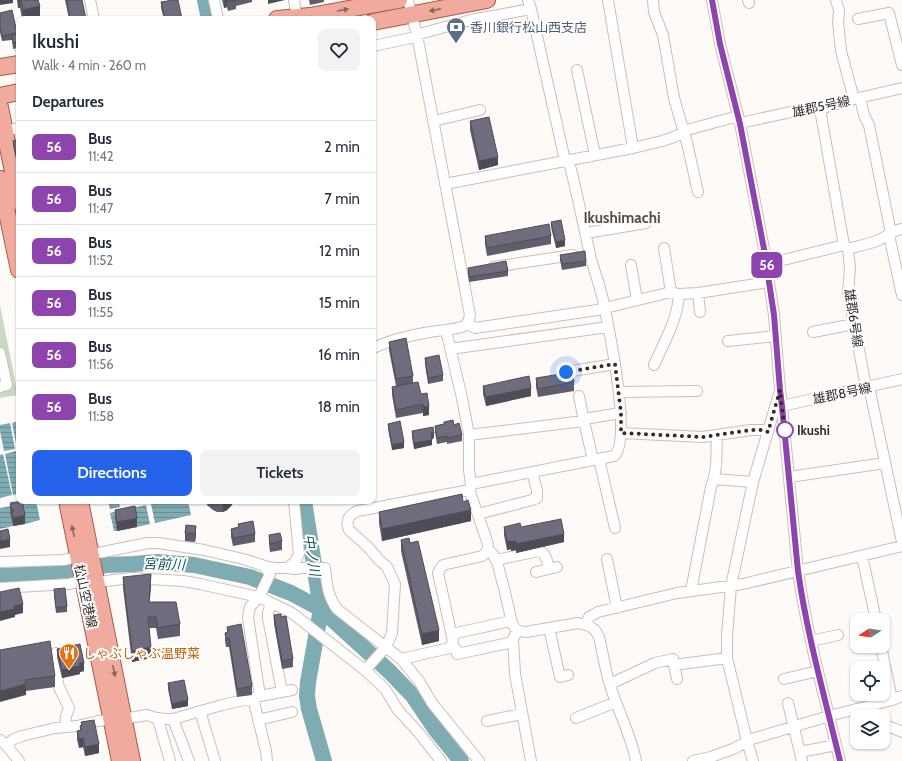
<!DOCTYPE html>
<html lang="en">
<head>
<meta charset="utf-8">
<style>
  body { margin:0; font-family:Cabin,"Noto Sans JP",sans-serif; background:#f2f2f3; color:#1f2937; height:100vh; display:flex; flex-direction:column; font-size:15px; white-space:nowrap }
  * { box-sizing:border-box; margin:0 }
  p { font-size:13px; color:#747a83 }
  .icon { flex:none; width:22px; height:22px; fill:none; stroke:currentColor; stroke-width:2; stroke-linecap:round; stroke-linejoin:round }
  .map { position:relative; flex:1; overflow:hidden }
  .panel { position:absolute; left:16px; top:16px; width:360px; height:488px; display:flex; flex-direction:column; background:#fff; border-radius:8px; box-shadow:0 1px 3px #0004 }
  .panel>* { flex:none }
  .badge { padding:0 8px; border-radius:6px; font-size:14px; line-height:26px }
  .needle { width:26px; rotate:258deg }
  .tools { position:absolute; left:850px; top:613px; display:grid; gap:8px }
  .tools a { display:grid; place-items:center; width:40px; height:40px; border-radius:8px; background:#fff; box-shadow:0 1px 3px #0004; font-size:20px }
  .you { position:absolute; width:20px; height:20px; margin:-10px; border:3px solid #fff; border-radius:50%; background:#1a73e8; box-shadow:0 0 0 6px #1a73e833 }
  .map>.badge { position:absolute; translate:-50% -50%; box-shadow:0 0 0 2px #fff }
  h2 { padding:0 16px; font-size:15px; line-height:36px }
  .round { display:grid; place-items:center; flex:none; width:42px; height:42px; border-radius:8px; background:#f2f2f3 }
  .head { display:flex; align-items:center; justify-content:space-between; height:68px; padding:0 16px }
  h1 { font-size:19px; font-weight:600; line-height:30px }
  .button { display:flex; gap:8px; margin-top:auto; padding:8px 16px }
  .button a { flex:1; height:46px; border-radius:8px; background:#2563eb; color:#fff; font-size:16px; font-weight:600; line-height:46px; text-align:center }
  .button a+a { background:#f2f2f3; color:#1f2937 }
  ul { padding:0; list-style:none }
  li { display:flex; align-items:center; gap:12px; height:52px; padding:0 16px; border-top:1px solid #e0e1e3 }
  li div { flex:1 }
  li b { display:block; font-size:15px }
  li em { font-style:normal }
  li .badge { min-width:44px; font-weight:700; text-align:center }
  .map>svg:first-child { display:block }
</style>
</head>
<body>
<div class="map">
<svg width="902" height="761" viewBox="0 0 902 761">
  <defs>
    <pattern id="water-rules" width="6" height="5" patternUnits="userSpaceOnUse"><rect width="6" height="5" fill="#7eacb2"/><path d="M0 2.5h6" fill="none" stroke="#688c91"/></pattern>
  </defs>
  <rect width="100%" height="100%" fill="#fefaf8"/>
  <path fill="#c6dbc6" d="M0,305L18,395L0,398Z"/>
  <path fill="url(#water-rules)" d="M19,421V448L17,449L12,423Z
    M10,423L15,449L4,451L0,431V425Z
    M16,451L19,468V494L13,495L5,454Z
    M3,454L12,495L0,498V455Z
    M19,501H36L40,520L25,524L22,510L11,512L13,526L0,529V508L11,506L10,502Z
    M108,501H119L120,507L110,509Z
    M167,501H188L191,515L155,523L151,504Z
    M146,505L150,524L137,527L135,515L117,531H114L110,513Z"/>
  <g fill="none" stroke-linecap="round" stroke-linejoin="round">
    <path stroke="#7eacb2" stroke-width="16" d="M205,0L209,19
      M304,501L321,609L308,682L307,696L309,709L324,761
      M0,576L68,573L107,565L133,564L157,562L194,565L250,577L291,593L321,609L390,672L413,696L436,730L461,761"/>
    <defs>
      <path id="street" d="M90,0L94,19
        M214,0L218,19
        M294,0L297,18
        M608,0L633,148
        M653,0L654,12L663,35L674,98L687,143L698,192
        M712,0L720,44L740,123L764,249L774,315L780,390L782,406L798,571C807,635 825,698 840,761
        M748,0L749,3
        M836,0L839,11L838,22L841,51L854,99
        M858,19L889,13L902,65
        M373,46L411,38L423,33L471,20L531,9
        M577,70L595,155
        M860,98L864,115L869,125L891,233
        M820,109L844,245
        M434,121L480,110
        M740,123L814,107L820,109L854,99L902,88
        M5,131L19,128
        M445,184L633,148L662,141L674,137L687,130L738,116
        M586,233L646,223
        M889,235L902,295
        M664,248L671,292
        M848,249L850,268L848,292L866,387
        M848,249C858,246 869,244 879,240C887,236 894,230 902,229
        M767,264L844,245L848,249
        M631,265L637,300
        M493,267L573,255
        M698,293L700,312
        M467,324L475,328L597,310L671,292L679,294L698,293L769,282
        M813,332L854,324
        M728,341L775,336
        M373,348C391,340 411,335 430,332C440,330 455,330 464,326C468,324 469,320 470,315L417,35L408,0
        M450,349L608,327
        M0,353L7,385L0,387
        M654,365C664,342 678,319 679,294
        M566,372L615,364
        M869,387L902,542
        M619,392L697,391
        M579,396L584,421
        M782,406L902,379
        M584,419L621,413
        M621,433L703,437L751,430H763L768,432
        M469,435L584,421L593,460
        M599,459L615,528
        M789,477L885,463
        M714,479L753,482
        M471,484L614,456C633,442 608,324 603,300C600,286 595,273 591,259C584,228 578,197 570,166L564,156L531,9L528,0
        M478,514L532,500L537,498V490L532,472
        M488,550L492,553L497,562L504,588L512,623C515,630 519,632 526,632L578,623L589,626L595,630L599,637C603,653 605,670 610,685C618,711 631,735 636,761
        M862,556L876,620
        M607,559L617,608
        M496,560L539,551C547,553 547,562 549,569
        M0,562L63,560L148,543H158L204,550L243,559L268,567L275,568H287L295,562L299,554L294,501
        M264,566L270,574L259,597L250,607L248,618L260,696L253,698L266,751L267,761
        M287,568L294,569L302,568H325C327,584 327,595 337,609L401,659L419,681L432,703L479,761
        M536,572L557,567
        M96,582L132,578L183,581L200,584L259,597L292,613L366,671L385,689L398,710L419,733L441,761
        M0,588L69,584L84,581
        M691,591L711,487C718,470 716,452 717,435
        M271,603L268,613V618L282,692
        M586,624L589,617L598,612L677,593L743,584L902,546
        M549,628L560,677L568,675
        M517,631L513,639L515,674L531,761
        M452,634L511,621
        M811,641L838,635
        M452,645L456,649L457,654L513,642
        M881,646L892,700
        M56,653L58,685L69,708C69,711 67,712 66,716C65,719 66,723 66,727
        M401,659L450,648L453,641L438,573L440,569L443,565L482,556C488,552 489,548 487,541L471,495L470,490L471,484L469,470V435L462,398L446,330
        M674,665L727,658
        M366,671L368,667L386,647L392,633L395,584L387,567L379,560L368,547L349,530C345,521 349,514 358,511L470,490
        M784,679L818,671
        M610,684L655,663L673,659L677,679
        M260,696L292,690
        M788,703L802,761
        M861,708L864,712L869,716
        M200,711L215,761
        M159,718V723L170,761
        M576,718L616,702
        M173,719L189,761
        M258,720L292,712
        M487,721L522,714
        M883,724L902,732
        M0,740L6,745L19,761
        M6,745L14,739L22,736L55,728L77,726L98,721L135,717L147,715L156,718L167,719H173L222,705L253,698
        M800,752L836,745
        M693,761L711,757L733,749L752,739L829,716L892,700L902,696
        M753,761L747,741L727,658V636L731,586L753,482L779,394"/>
      <path id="primary" d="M277,19L310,16L399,0
        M373,22L487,0
        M0,67L19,64
        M0,96L19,92
        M0,107L19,202
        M0,179L19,270
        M67,501L120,761
        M80,501L132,761"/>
    </defs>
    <use href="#street" stroke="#d1bdb3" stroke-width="12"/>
    <use href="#primary" stroke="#a85a4a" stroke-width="18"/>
    <use href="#street" stroke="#fff" stroke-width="10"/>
    <use href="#primary" stroke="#f1aa9e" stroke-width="16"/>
  </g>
  <path fill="#615d6c" d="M17,0H38L40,17L32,19H22L20,8H18Z
    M65,0H82L86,19H69Z
    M222,0H252V2L236,6V9L228,11L227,7L224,8Z
    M309,0H324V2L310,5Z
    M161,2L182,19H164L161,8Z
    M12,10L17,34L19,33V48L13,49L12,40L2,41L0,32V13Z
    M19,49V57H17L16,50Z
    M470,121L498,165L479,170L470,130Z
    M13,141L19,152L17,164L13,144Z
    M551,222L565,246L556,248L551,227Z
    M485,236H551V244L487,256L485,244Z
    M560,255L586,261V266L562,270L560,260Z
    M468,268L508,271V276L469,282L468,273Z
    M389,342L413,376V383L421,394L429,415L423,416V413L396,418L392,395V387L396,386L389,350Z
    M425,358L443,375V381L428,384L425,364Z
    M536,378L574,382V391L538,397L536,387Z
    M483,386L531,396L486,406L483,394Z
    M444,422L454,425L462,435V441L447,444V442L437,444L435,432V426L444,424Z
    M388,424L404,448L392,450L388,429Z
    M412,431L434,438L432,439V445L414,449L412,437Z
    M206,501H234L231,506L227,510L223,512H217L213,510L207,505Z
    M463,502L471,521L382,541L379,523V512Z
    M10,504L25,524L13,526L10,512Z
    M115,510L137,527L117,531L115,519Z
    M238,524L255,534V542L233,546L231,537V529L238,528Z
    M186,525L196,535L195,542L185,541V533Z
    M504,527H521L564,542L516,553V550L511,551V549L507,550L504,535Z
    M269,535L282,541V550L270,552L269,544Z
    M401,540L439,641L422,645L401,551Z
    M123,577L151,585L149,602L180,624V636L158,639L156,628H149L151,658L132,662L123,588Z
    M54,589L67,606V612L56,613L54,595Z
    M274,615L281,617L293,659V667L282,669L274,624Z
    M227,627L252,686V695L237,697L229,647H226L225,641V633L227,632Z
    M57,649L84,671L80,672V674L62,678L57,657Z
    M0,650L55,676V687L26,691V695Z
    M168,683L188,706L172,709L168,689Z
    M81,722L99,753L85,756L83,747L79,748L77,740V731H80V726L81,725Z"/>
  <path fill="#4f4c58" d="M0,0H13V3L0,5Z
    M18,0H20V8H18Z
    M224,0H227V7L224,8Z
    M268,0H285L268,4Z
    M40,6V17L32,19H23V10Z
    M498,157V165L479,170V161Z
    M565,240V246L556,248V242Z
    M531,388V396L486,406V397Z
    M429,406V415L423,416V407Z
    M431,433H434V438L431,439Z
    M432,440V445L414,449V443Z
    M404,442V448L392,450V445Z
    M228,501H234V502L231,506L227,510L223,512V503Z
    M471,510V521L382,541V529Z
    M25,515V524L13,526V518Z
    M137,518V527L117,531V522Z
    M196,526V535L195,542V534Z
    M564,534V542L516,553V544Z
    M10,539V547L0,549V541Z
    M511,541V549L507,550V542Z
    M516,541V550L511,551V542Z
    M151,574V585L149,613V602Z
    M23,604V613L15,615V617L0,621V612L14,606Z
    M439,630V641L422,645V634Z
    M151,647V658L132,662V651Z
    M80,663H84V671L80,672V674L62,678V670Z
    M26,684V695L0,702V691Z
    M188,700V706L172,709V704Z
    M83,738V747L79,748V739Z
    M99,744V753L85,756V747Z"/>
  <path fill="#716c7d" stroke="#4f4c58" d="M21,0H38L40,6L23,10Z
    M67,0H82L86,19H70Z
    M173,0H178L182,19H165L161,2Z
    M227,0H236L228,2Z
    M12,10L17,33L2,36L0,27V13Z
    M19,33V42L13,43L12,35Z
    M19,49V54H17L16,50Z
    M489,117L498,157L479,161L470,121Z
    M17,140L19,152V161H17L13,141Z
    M561,220L565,240L556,242L551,222Z
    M549,224L551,236L487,248L485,236Z
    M585,251L586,261L562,264L560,255Z
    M506,261L508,271L469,277L468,268Z
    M406,338L413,376L396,379L389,342Z
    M439,355L443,375L428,378L425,358Z
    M573,372L574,382L538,389L536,378Z
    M529,376L531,388L486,397L483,386Z
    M418,382L421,394L427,393L429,406L423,407V404L396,410L392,387Z
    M453,420L454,425L459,423L462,435L447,438V436L437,438L435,426L444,424V422Z
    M400,421L404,442L392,445L388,424Z
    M433,427L434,433H431L432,440L414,443L412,431Z
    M462,494L463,502L468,500L471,510L382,529L379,512Z
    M22,501L25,515L13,518L12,512L14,511L13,509L12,510L10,504Z
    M212,501H228L223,503H217Z
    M135,506L137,518L117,522L115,510Z
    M561,519L564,534L516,544V541L511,542V541L507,542L504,527L520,523L521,527Z
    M253,521L255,534L233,538L231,529L239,527L238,524Z
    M186,525L196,526L195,534L185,533Z
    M8,529L10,539L0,541V531Z
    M280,533L282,541L270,544L269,535Z
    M409,538L410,543L418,541L439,630L422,634L401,540Z
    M151,574L149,602H176L180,624L158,628L156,617H148L151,647L132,651L123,577Z
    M19,588L23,604L14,606L15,609L0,612V592Z
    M65,588L67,606L56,608L54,589Z
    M281,614V617L286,616L293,659L282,661L274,615Z
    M241,624L252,686L237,689L229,638L226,639L225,633L228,632L227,627Z
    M50,641L55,676L25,680L26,684L0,691V650Z
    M80,644L84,663H80V666L62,670L57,649Z
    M184,680L188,700L172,704L168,683Z
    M94,720L99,744L85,747L83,738L79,739L77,731L81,730L80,726L82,725L81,722Z"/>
  <defs><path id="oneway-solid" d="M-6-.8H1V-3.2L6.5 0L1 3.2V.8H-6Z"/></defs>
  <g fill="#89655d">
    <use href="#oneway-solid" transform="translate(343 10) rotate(-10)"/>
    <use href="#oneway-solid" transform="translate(435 10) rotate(169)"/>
    <use href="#oneway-solid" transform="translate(73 531) rotate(-102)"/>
    <use href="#oneway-solid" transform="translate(114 671) rotate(78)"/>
  </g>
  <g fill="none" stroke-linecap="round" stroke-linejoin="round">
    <defs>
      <path id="line" d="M712,0L720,44L740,124L764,249L774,315L780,390L782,406L798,571C807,635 825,698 840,761"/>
    </defs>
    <use href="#line" stroke="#fff" stroke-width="9"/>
    <use href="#line" stroke="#8e44ad" stroke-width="6"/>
    <path stroke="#342c28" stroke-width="4" stroke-dasharray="0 7.2" d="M566,372L615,364L621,413V433L703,437L751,430H763L768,432L780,390L785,434V430"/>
  </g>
  <defs>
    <symbol id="bank-pin" viewBox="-11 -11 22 30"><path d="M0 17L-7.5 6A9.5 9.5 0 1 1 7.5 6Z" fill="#5c6f8a" stroke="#fff"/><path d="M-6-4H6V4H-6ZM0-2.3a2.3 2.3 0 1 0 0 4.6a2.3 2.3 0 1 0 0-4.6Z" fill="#fff"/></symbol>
    <symbol id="restaurant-pin" viewBox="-11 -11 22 30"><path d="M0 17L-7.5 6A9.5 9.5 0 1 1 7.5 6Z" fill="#e8710a" stroke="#fff"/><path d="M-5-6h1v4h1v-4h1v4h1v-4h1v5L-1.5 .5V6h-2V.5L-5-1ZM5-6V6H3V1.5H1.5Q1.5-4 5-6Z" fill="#fff"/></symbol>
  </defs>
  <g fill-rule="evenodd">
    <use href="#bank-pin" x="445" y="16" width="22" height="30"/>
    <use href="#restaurant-pin" x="58" y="642" width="22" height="30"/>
  </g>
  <circle fill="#fff" stroke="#8e44ad" stroke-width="2" cx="785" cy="430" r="8"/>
  <g text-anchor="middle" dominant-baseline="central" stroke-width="4" stroke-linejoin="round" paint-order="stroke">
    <g font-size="13" fill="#4e5e75" stroke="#fff" text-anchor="start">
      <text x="470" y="27">香川銀行松山西支店</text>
    </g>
    <g font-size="13" fill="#342c28" stroke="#fff">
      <text transform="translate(821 106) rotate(-12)">雄郡5号線</text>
      <text transform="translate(854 318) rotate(81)">雄郡6号線</text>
      <text transform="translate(842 393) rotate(-12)">雄郡8号線</text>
      <text transform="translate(86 596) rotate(78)">松山空港線</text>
    </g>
    <g font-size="13" font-weight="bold" fill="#342c28" stroke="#fff" text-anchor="start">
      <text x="797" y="430">Ikushi</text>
    </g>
    <g font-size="13" fill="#c56008" stroke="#fff" text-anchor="start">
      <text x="83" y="653">しゃぶしゃぶ温野菜</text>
    </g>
    <g font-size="14" font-style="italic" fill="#13555d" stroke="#fff">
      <text transform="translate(312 555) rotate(81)">中ノ川</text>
      <text transform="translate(164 564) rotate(2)">宮前川</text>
    </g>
    <g font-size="15" font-weight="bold" fill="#5b4a41" stroke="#fff">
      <text x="622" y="218">Ikushimachi</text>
    </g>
  </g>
</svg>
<div class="tools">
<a><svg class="needle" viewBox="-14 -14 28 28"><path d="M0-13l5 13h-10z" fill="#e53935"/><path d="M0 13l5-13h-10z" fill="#747a83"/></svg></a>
<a><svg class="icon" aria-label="locate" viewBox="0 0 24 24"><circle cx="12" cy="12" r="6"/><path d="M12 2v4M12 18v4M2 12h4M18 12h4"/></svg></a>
<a><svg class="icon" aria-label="layers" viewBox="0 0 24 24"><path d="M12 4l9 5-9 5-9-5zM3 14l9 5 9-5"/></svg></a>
</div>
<div class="you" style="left:566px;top:372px"></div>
<b class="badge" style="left:767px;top:265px;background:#8e44ad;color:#fff">56</b>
<section class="panel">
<div class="head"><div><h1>Ikushi</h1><p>Walk · 4 min · 260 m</p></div><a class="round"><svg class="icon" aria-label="heart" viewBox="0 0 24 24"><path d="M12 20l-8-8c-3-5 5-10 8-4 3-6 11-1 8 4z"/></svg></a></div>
<h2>Departures</h2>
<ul>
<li><span class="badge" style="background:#8e44ad;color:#fff">56</span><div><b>Bus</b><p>11:42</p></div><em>2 min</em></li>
<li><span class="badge" style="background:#8e44ad;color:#fff">56</span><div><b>Bus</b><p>11:47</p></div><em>7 min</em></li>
<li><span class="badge" style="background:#8e44ad;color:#fff">56</span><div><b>Bus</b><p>11:52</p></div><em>12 min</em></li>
<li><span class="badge" style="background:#8e44ad;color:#fff">56</span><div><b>Bus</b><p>11:55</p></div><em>15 min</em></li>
<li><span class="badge" style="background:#8e44ad;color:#fff">56</span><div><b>Bus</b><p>11:56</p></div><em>16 min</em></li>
<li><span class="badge" style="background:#8e44ad;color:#fff">56</span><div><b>Bus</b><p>11:58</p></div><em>18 min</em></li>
</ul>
<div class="button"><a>Directions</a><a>Tickets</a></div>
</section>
</div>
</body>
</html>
